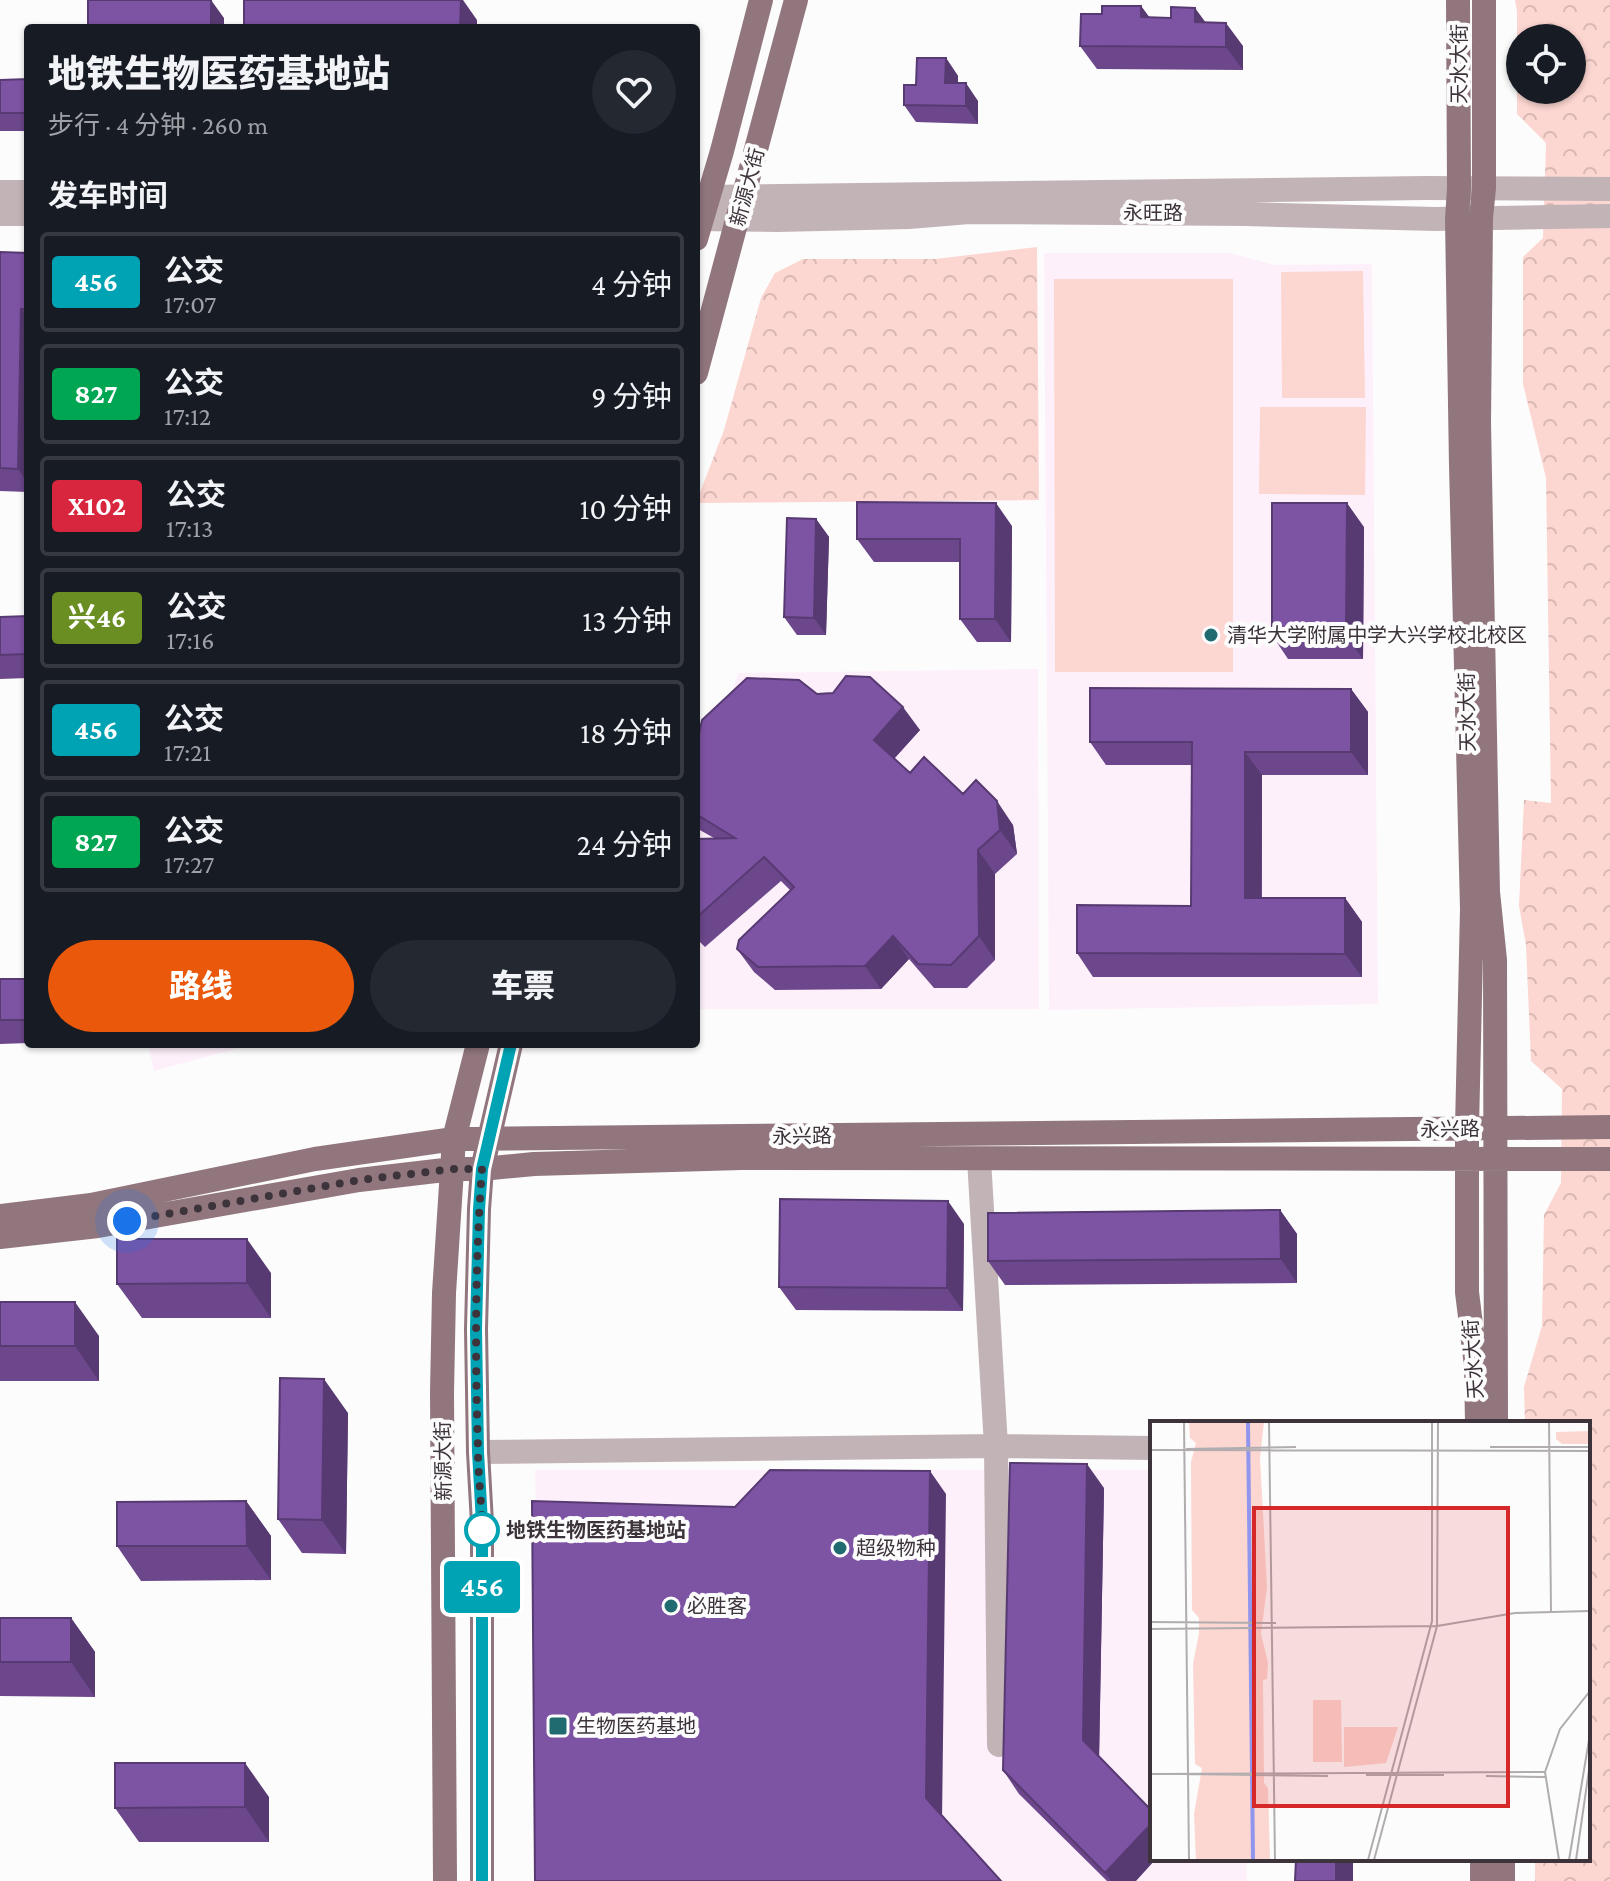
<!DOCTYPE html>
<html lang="zh">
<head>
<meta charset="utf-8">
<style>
  body { margin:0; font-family:"Crimson Pro","Noto Sans SC",serif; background:#242831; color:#f1f3f6; height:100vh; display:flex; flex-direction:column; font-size:30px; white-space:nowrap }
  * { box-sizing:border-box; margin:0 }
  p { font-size:26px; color:#9ea1a6 }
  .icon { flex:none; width:44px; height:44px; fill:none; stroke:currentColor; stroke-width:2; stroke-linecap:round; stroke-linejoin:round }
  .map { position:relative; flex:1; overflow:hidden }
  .side { position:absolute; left:24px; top:24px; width:676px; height:1024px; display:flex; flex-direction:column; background:#171b24; border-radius:8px; box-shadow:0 2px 6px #0004 }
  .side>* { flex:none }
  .badge { padding:0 16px; border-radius:6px; font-size:28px; line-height:52px }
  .tools { position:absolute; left:1506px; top:24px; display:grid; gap:16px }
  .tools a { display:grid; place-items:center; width:80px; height:80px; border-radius:50%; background:#171b24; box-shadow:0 2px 6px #0004; font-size:40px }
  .you { position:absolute; width:40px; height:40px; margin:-20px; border:6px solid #fff; border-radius:50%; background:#1a73e8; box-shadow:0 0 0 12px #1a73e833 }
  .map>.badge { position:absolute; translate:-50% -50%; box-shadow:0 0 0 4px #fff }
  h2 { padding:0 24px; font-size:30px; line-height:72px }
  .round { display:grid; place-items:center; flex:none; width:84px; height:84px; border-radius:42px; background:#242831 }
  .overview { display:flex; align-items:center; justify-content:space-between; height:136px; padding:0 24px }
  h1 { font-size:38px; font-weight:800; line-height:60px }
  .primary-button { display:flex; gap:16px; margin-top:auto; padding:16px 24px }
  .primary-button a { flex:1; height:92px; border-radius:48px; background:#ea580c; color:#fff; font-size:32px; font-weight:800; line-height:92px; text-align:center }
  .primary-button a+a { background:#242831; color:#f1f3f6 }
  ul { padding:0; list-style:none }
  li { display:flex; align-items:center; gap:24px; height:100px; margin:0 16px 12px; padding:0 8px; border:4px solid #363941; border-radius:8px }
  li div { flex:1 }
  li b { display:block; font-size:30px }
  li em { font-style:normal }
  li .badge { min-width:88px; font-weight:700; text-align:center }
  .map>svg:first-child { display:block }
</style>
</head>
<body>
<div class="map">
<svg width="1610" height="1881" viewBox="0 0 1610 1881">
  <defs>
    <pattern id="park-crowns" width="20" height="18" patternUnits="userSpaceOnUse" patternTransform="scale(2)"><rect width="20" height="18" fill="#fcd6d1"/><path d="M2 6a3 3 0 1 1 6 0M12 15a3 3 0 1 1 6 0" fill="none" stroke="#d9b8b4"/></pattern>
  </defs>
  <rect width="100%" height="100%" fill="#fcfcfc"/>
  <path fill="#fef0fb" d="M1044,253H1230L1275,265L1372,264L1378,1004L1049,1010Z
    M1038,669L1039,1009H696V818L738,673Z
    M148,1044H254L154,1071Z
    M535,1470H1152V1859H1246L1247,1881H543Z"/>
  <path fill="#fcd6d1" d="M1363,271L1365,398H1282L1281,272Z
    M1054,279H1233V672H1055Z
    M1260,407H1366L1365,495L1259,494Z"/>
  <path fill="url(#park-crowns)" fill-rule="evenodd" d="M1515,0H1610V1881H1535V1859H1588V1423H1525L1524,1387L1542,1326L1544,1215L1561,1183L1562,1089L1531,1061L1526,945L1519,906L1524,800L1551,803L1546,478L1523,384V257L1543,238L1546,143L1517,114V11ZM1520,38H1572V90H1520Z
    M1037,247L1039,500L696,503L724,430L761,298L775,273L803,259H935Z"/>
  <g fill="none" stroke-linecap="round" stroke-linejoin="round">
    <path stroke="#c2b3b7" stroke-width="24" d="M0,192H28
      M696,197L1426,188L1610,189
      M0,214H28
      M696,219L777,220L909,217L969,212L1245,214L1435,219L1610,216
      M979,1159L996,1446L999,1745
      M478,1452L996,1446L1152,1448"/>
    <path stroke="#91767d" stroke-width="24" d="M1458,0L1459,188L1457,219L1461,465L1472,909L1467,1128V1292L1476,1366L1477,1423
      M1484,0V188L1481,218L1479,423L1488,892L1495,960L1496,1423
      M696,239L722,151L761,0
      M696,373L796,0
      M0,1216L91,1205L315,1159L454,1139L1610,1127
      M0,1237L98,1226L359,1180L453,1169H482L534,1164L741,1158L1610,1159
      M1482,1859V1881
      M1503,1859V1881
      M445,1881L442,1392L444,1293L454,1139L478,1044
      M482,1881V1523L478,1452L476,1329L479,1209L482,1169L511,1044"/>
  </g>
  <path fill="#6c478c" d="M1141,6L1149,17L1205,22L1243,46V70L1097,69L1080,46L1102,14Z
    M946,58L958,76V83L978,101V124L916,122L904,105L916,85Z
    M28,79V131H0V80Z
    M0,252L28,253V492L0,491Z
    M816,519L829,537L826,635H797L784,617Z
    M1012,526L1011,642H977L960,619V562H874L857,539Z
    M1364,527L1363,659H1288L1272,635Z
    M28,616V678L0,679V617Z
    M1351,689L1368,712V775H1262V898H1345L1362,922V977H1093L1077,953L1191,906L1192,765H1106L1090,742Z
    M817,694L920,730L894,759L910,773L963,794L1013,825L1017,854L995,874V960L967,988H934L909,959L881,989L775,990L754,972L737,949L790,890L781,881L705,947L696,938V839L714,838L698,829L696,826V746Z
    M0,979H28V1043L0,1044Z
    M1280,1210L1297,1234V1283L1005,1285L988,1261Z
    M964,1224L963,1311L796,1310L779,1287Z
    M271,1273V1318H142L117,1284Z
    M0,1302L99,1336V1381H0Z
    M348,1413L346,1554L302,1553L278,1519Z
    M1104,1488L1099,1757L1136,1881H1107L1019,1794L1003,1770Z
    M246,1501L271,1536V1580L141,1581L117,1546Z
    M0,1618H71L95,1652V1697L0,1696Z
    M269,1797V1842H139L115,1808Z"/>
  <path fill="#583a72" d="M211,0L224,18V28H211Z
    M461,0H463L477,20V28H460Z
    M1141,6L1158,29L1141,17Z
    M1195,8L1212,31L1195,22Z
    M1226,23L1243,46V70L1226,47Z
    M946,58L958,76V101L945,83Z
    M966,83L978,101V124L966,106Z
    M21,309L28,319V483L18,469Z
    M996,503L1012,526L1011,642L995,619Z
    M1347,503L1364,527L1363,659L1346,636Z
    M816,519L829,537L826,635L814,618Z
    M1351,689L1368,712V775L1351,752Z
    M903,707L920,730L890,763L874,740Z
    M1245,752L1262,775L1261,921L1245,898Z
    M997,801L1013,825L1017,854L1000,830Z
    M978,850L995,874V960L979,936Z
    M1345,898L1362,922V977L1345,954Z
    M893,936L909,959L881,989L865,966Z
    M948,1201L964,1224L963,1311L947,1288Z
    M1280,1210L1297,1234V1283L1281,1259Z
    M247,1239L271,1273V1318L247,1283Z
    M75,1302L99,1336V1381L75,1346Z
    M324,1379L348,1413L346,1554L322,1520Z
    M1087,1464L1104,1488L1099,1764L1083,1740Z
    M930,1471L946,1494L942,1822L926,1798Z
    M246,1501L271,1536V1580L247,1546Z
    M71,1618L95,1652V1697L71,1662Z
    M245,1763L269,1797V1842L245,1807Z
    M1152,1823V1859H1156L1136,1881H1111L1105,1873Z
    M1336,1859H1353V1881H1336Z"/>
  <path fill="#7d53a3" stroke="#583a72" stroke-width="2" d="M88,0H211V28H88Z
    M244,0H461L460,28H244Z
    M1102,6H1141V17L1171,18V7L1195,8V22L1226,23V47L1080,46L1081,14H1102Z
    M917,58H946L945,83H966V106L904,105V85H916Z
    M28,79V113H0V80Z
    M0,252L28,253V310L21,309L18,469L0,468Z
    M857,502L996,503L995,619H960V539H857Z
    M1272,503H1347L1346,636L1272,635Z
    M787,518L816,519L814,618L784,617Z
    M28,616V654L0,655V617Z
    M846,676L870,677L903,707L874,740L910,773L924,757L963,794L976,780L997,801L1000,830L978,850L979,936L951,965L918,964L893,936L865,966L758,967L737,949L739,940L794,887L764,857L696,918V839L735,838L696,814V746L702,720L747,678L799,680L817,694L833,693Z
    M1090,688L1351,689V752H1245V898H1345V954L1077,953V905L1191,906L1192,742H1090Z
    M0,979H28V1020H0Z
    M780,1199L948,1201L947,1288L779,1287Z
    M1280,1210L1281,1259L988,1261V1213Z
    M117,1239H247V1283L117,1284Z
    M0,1302H75V1346H0Z
    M280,1378L324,1379L322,1520L278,1519Z
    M1010,1463L1087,1464L1083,1740L1152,1811V1823L1105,1873L1003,1770Z
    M770,1470L930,1471L926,1798L1001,1881H535L532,1501L735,1507Z
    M246,1501L247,1546H117V1502Z
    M0,1618H71V1662H0Z
    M115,1763H245V1807L115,1808Z
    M1296,1859H1336V1881H1295Z"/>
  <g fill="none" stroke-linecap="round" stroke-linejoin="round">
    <defs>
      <path id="line" d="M482,1881V1523L478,1452L476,1329L479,1209L482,1169L511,1044"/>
    </defs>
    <use href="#line" stroke="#fff" stroke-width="18"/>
    <use href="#line" stroke="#00a3b4" stroke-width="12"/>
    <path stroke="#3d333b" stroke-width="8" stroke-dasharray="0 14.4" d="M127,1221L359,1180L453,1169H482C475,1262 475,1357 478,1450C478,1477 482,1503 482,1530"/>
  </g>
  <g fill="#1f6b70" stroke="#fcfcfc" stroke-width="3">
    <circle cx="1211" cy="635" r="8"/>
    <circle cx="840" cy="1548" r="8"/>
    <circle cx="671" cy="1606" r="8"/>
    <rect x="548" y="1716" width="20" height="20" rx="4"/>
  </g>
  <circle fill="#fff" stroke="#00a3b4" stroke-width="4" cx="482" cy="1530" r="16"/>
  <g text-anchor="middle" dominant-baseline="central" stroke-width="8" stroke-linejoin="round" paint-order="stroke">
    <g font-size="20" fill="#3d333b" stroke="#fcfcfc">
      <text transform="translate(1459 64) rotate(-90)">天水大街</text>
      <text transform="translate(747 187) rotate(-75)">新源大街</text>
      <text x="1153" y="213">永旺路</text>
      <text transform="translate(1467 712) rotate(-91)">天水大街</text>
      <text transform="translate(1450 1129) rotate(-1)">永兴路</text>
      <text transform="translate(802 1136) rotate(-1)">永兴路</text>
      <text transform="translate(1473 1359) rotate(-94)">天水大街</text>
      <text transform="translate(443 1461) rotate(-91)">新源大街</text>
    </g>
    <g font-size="20" fill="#3d333b" stroke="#fcfcfc" text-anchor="start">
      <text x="1227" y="635">清华大学附属中学大兴学校北校区</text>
      <text x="856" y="1548">超级物种</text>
      <text x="687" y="1606">必胜客</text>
      <text x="576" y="1726">生物医药基地</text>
    </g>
    <g font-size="20" font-weight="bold" fill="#3d333b" stroke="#fcfcfc" text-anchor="start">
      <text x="506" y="1530">地铁生物医药基地站</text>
    </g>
  </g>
  <g transform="translate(1150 1421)">
    <rect width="440" height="440" fill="#fcfcfc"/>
    <path d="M163,279H191L192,341H163Z" fill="#fcd6d1"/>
    <path d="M39,1H114L110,37L117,166L111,213L118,242L117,258L113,259L114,362L118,367L120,439H46L44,393L52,347L45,343L43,243L49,212V197L42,189L41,41L46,22L40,17ZM440,10V23H412L406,18V11ZM194,306H248L236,342L194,346Z" fill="#fcd6d1"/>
    <path fill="none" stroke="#9095ed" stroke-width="4" d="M98,1L103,439"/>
    <path fill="none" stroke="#b0acaf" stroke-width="2" d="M34,1L39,439M119,1L125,439M399,1L401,190M340,26H440M36,28L146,26M0,29L440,30M0,201L126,202M0,208L287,205L365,192L440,190M0,353L395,351M38,353L178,355M216,354H294M336,355L395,356M218,439L282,200V1M224,439L287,205L288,1M409,439L395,351L410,308L440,270M419,439L440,313M426,439L440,342"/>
    <path fill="#d62828" fill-opacity="0.15" stroke="#d62828" stroke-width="4" d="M104,87H358V385H104Z"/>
    <rect width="440" height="440" fill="none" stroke="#3d333b" stroke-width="4"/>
  </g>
</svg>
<div class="tools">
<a><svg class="icon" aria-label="locate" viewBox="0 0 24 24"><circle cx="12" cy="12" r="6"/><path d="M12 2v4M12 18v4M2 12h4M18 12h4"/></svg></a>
</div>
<div class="you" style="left:127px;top:1221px"></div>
<b class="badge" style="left:482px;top:1587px;background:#00a3b4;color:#fff">456</b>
<section class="side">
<div class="overview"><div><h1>地铁生物医药基地站</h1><p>步行 · 4 分钟 · 260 m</p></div><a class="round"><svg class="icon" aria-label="heart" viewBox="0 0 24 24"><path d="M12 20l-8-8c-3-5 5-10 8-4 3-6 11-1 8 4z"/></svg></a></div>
<h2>发车时间</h2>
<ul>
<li><span class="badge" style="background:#00a3b4;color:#fff">456</span><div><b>公交</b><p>17:07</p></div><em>4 分钟</em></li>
<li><span class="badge" style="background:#00a651;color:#fff">827</span><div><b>公交</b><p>17:12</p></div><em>9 分钟</em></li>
<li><span class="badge" style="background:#d7263d;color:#fff">X102</span><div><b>公交</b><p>17:13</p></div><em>10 分钟</em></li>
<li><span class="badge" style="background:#6b8e23;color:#fff">兴46</span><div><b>公交</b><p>17:16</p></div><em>13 分钟</em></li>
<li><span class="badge" style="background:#00a3b4;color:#fff">456</span><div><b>公交</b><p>17:21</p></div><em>18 分钟</em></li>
<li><span class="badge" style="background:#00a651;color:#fff">827</span><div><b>公交</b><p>17:27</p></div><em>24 分钟</em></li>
</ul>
<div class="primary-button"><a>路线</a><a>车票</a></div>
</section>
</div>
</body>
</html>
